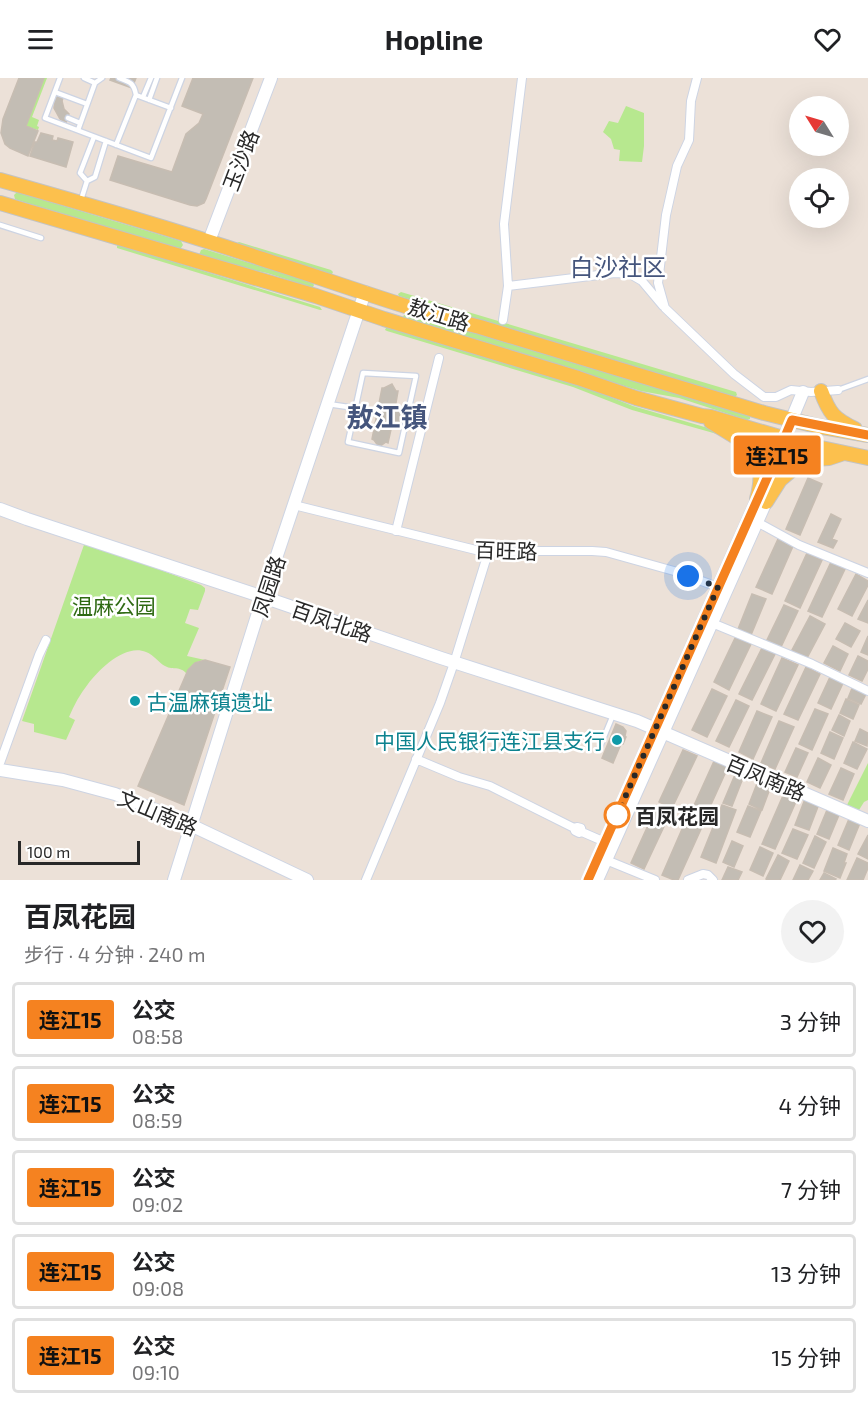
<!DOCTYPE html>
<html lang="zh">
<head>
<meta charset="utf-8">
<style>
  body { margin:0; font-family:"Exo 2","Noto Sans SC",sans-serif; background:#f2f2f2; color:#202124; height:100vh; display:flex; flex-direction:column; font-size:22px; white-space:nowrap }
  * { box-sizing:border-box; margin:0 }
  p { font-size:20px; color:#757577 }
  .icon { flex:none; width:33px; height:33px; fill:none; stroke:currentColor; stroke-width:2; stroke-linecap:round; stroke-linejoin:round }
  .map { position:relative; height:802px; overflow:hidden }
  .sheet { display:flex; flex-direction:column; background:#fff; flex:1 }
  .sheet>* { flex:none }
  .badge { padding:0 12px; border-radius:4px; font-size:21px; line-height:39px }
  .needle { width:39px; rotate:307deg }
  .fabs { position:absolute; left:789px; top:18px; display:grid; gap:12px }
  .fabs a { display:grid; place-items:center; width:60px; height:60px; border-radius:50%; background:#fff; box-shadow:0 6px 24px #0002; font-size:30px }
  .scale { position:absolute; left:18px; bottom:15px; width:122px; box-sizing:border-box; padding-left:6px; border:3px solid #282828; border-top:0; font-size:16px; line-height:21px; white-space:nowrap; color:#282828; -webkit-text-stroke:4px #fff; paint-order:stroke }
  .you { position:absolute; width:30px; height:30px; margin:-15px; border:4px solid #fff; border-radius:50%; background:#1a73e8; box-shadow:0 0 0 9px #1a73e833 }
  .map>.badge { position:absolute; translate:-50% -50%; box-shadow:0 0 0 3px #fff }
  .round { display:grid; place-items:center; flex:none; width:63px; height:63px; border-radius:32px; background:#f2f2f2 }
  .head { display:flex; align-items:center; justify-content:space-between; height:102px; padding:0 24px }
  h1 { font-size:28px; font-weight:700; line-height:45px }
  ul { padding:0; list-style:none }
  li { display:flex; align-items:center; gap:18px; height:75px; margin:0 12px 9px; padding:0 12px; border:3px solid #e0e0e0; border-radius:6px }
  li div { flex:1 }
  li b { display:block; font-size:22px }
  li em { font-style:normal }
  li .badge { min-width:66px; font-weight:700; text-align:center }
  header { display:flex; justify-content:space-between; align-items:center; height:78px; padding:0 24px; background:#fff; font-size:27px; font-weight:700 }
  .map>svg:first-child { display:block }
</style>
</head>
<body>
<header><svg class="icon" aria-label="menu" viewBox="0 0 24 24"><path d="M4 6h16M4 12h16M4 18h16"/></svg>Hopline<svg class="icon" aria-label="heart" viewBox="0 0 24 24"><path d="M12 20l-8-8c-3-5 5-10 8-4 3-6 11-1 8 4z"/></svg></header>
<div class="map">
<svg width="868" height="802" viewBox="0 0 868 802">
  <rect width="100%" height="100%" fill="#ece1d8"/>
  <path fill="#b7e88f" d="M44,0H47L32,39L39,42L37,48L39,49L38,52L26,48Z
    M626,28L644,35V68L642,84L619,83L620,72L614,71L611,61L603,54L609,43L618,45Z
    M17,114L181,163L183,167L181,170H178L17,122L15,121L14,117Z
    M239,164L331,192L333,194L332,196H329L238,168L237,165Z
    M117,167H119L320,229L322,232H320L117,170Z
    M204,171L312,204L314,207L313,209H310L267,195L229,187L199,177L201,172Z
    M401,214L736,314L737,317L735,319L399,218L398,216Z
    M404,237L444,248L479,255L750,338V341L747,342L679,320L641,313L406,242L403,239Z
    M388,249L577,306L633,328L725,355L724,358L632,332L573,309L387,253L385,252L386,250Z
    M85,464L201,507L205,510V513L198,532L190,531L185,545L199,550L187,578L205,582C196,583 190,587 187,596C179,587 174,593 165,588C159,585 154,577 146,574C126,565 99,591 88,606C80,616 74,627 69,639L75,642L66,662L34,654V646L22,643Z
    M868,685V722L864,724L859,732L847,727Z"/>
  <path fill="#c3bdb4" stroke="#c7bdb2" stroke-width="1.5" d="M19,0H44L26,48L38,53L28,78L10,70L5,66L1,55L3,41Z
    M111,0H136L132,10L110,2Z
    M193,0H253L206,121L204,125L197,128L190,127L110,102L118,78L172,94L186,56L199,45L203,36L182,28Z
    M55,17L63,20L62,23L64,31L69,36L66,45L60,41L54,30Z
    M41,55L53,58L52,62L57,63L58,60L73,64L66,89L30,78L35,64H37Z
    M392,306L396,313H398L395,331L403,332L400,349L392,347L388,365L386,364L379,369L374,362L372,361L382,310H384Z
    M808,400L822,406L800,457L786,451Z
    M831,436L841,441L832,461L837,463L833,470L818,464Z
    M778,461L793,468L772,516L756,509Z
    M807,475L822,482L800,530L785,523Z
    M831,484L845,491L822,539L808,533Z
    M856,496L868,503V507L852,538L838,531Z
    M752,516L766,521L751,557L738,551Z
    M868,522V545L858,541Z
    M784,527L798,533L781,569L767,562Z
    M810,538L825,546L807,580L792,572Z
    M845,545L860,553L851,569L836,561Z
    M736,558L751,566L729,612L714,604Z
    M868,558V577L861,574Z
    M833,568L848,576L840,593L824,585Z
    M762,570L775,576L752,622L739,616Z
    M858,578L868,583V591L862,603L849,597Z
    M782,580L798,587L776,633L761,626Z
    M205,582L230,589L184,727L138,708L188,592L195,585Z
    M806,589L820,596L798,642L784,636Z
    M830,599L843,605L831,631L818,625Z
    M853,608L867,614L861,626L848,620Z
    M712,611L727,618L707,659L692,652Z
    M846,621L859,627L853,641L840,635Z
    M736,622L749,628L729,669L716,663Z
    M815,631L828,636L812,672L799,666Z
    M757,633L772,639L753,681L739,674Z
    M839,637L850,643L844,658L832,652Z
    M779,643L794,649L775,691L761,685Z
    M616,646L623,649L626,653L625,658L626,659L623,666H621L613,685L602,680Z
    M860,651L868,655L867,668L855,663Z
    M830,654L843,660L834,681L821,675Z
    M853,664L867,671L857,691L844,685Z
    M796,670L808,675L797,699L785,694Z
    M683,672L697,678L672,730L659,724Z
    M818,680L831,687L820,710L807,704Z
    M715,681L729,687L704,742L690,736Z
    M841,690L854,696L843,722L829,716Z
    M737,692L745,695L732,728L723,725Z
    M758,703L771,708L762,732L749,726Z
    M785,713L798,719L775,771L762,766Z
    M805,721L819,726L809,752L795,747Z
    M722,727L736,732L716,785L701,779Z
    M748,728L761,733L750,759L737,754Z
    M655,732L669,738L644,791L631,785Z
    M827,732L839,737L829,761L817,756Z
    M849,741L860,745L849,772L838,767Z
    M686,742L702,749L678,802H674L662,797Z
    M793,751L808,757L797,781L782,775Z
    M868,757V781L858,776Z
    M815,758L826,764L814,790L803,785Z
    M732,763L743,768L734,789L723,784Z
    M760,769L773,775L763,798L750,792Z
    M833,770L847,776L844,785H846L840,800L824,793Z
    M778,777L789,783L780,802H768L766,801Z
    M857,780L868,785V790L863,802H847Z
    M800,787L813,793L808,802H793Z
    M728,789L742,794L738,802H722Z
    M824,795L836,801L835,802H820Z"/>
  <g fill="none" stroke-linecap="round" stroke-linejoin="round">
    <defs>
      <path id="lane" d="M60,0L45,40L151,80L182,0
        M84,0L95,5L102,0
        M119,0C130,4 134,5 136,17L171,30
        M55,14L87,26
        M143,19L151,0
        M149,22L157,0
        M68,40L80,45
        M78,52L95,5
        M116,67L136,17
        M87,103L80,95L94,59
        M81,122L87,103L95,99L106,63
        M0,147L41,160
        M363,295L416,298L399,375L348,364Z
        M838,312L868,301
        M328,326L355,330
        M407,339L424,342
        M599,671L613,637"/>
      <path id="street" d="M697,0L691,23L689,62L677,88L666,137L658,205L665,230L734,296L764,319H776L791,312L811,314L838,312
        M508,208L615,195L630,196L642,203L663,228
        M503,242L508,208L504,146L522,0
        M294,427L488,475L527,473H592L606,474L674,493L718,509
        M757,444L799,467L868,495
        M396,453L439,280
        M712,545L812,586L868,613
        M416,681L459,699L490,708L574,750L575,753L579,755L582,754L581,750L577,749L574,750
        M0,685L39,577L46,562
        M582,754L605,764
        M606,782L655,802
        M366,802L440,625L454,585L488,475
        M688,802L703,796L708,797L713,802"/>
      <path id="secondary" d="M209,163L271,0
        M0,431L27,441L263,519L441,580L637,643L868,743
        M0,692L63,702L115,716L178,741L307,802
        M174,802L263,519L365,214
        M588,802L776,379L803,314
        M597,802L769,417"/>
      <path id="primary" d="M0,102C88,127 176,152 262,181C335,204 406,231 480,249L764,335L817,348L868,357
        M0,125L316,218L384,241L578,300L636,320L702,338L711,339L807,367L868,380
        M821,313C829,335 834,341 855,351
        M711,344C746,365 770,375 757,421
        M766,424L780,402L800,385L814,381L829,380L841,376"/>
    </defs>
    <use href="#lane" stroke="#cdd4e3" stroke-width="7"/>
    <use href="#street" stroke="#cdd4e3" stroke-width="10"/>
    <use href="#secondary" stroke="#cdd4e3" stroke-width="14"/>
    <use href="#primary" stroke="#c3c3c3" stroke-width="16"/>
    <use href="#lane" stroke="#fff" stroke-width="4.5"/>
    <use href="#street" stroke="#fff" stroke-width="8"/>
    <use href="#secondary" stroke="#fff" stroke-width="12"/>
    <use href="#primary" stroke="#fcc04d" stroke-width="14"/>
  </g>
  <g fill="none" stroke-linecap="round" stroke-linejoin="round">
    <defs>
      <path id="line" d="M588,802L776,380L792,342L868,357"/>
    </defs>
    <use href="#line" stroke="#fff" stroke-width="14"/>
    <use href="#line" stroke="#f58220" stroke-width="9"/>
    <path stroke="#282828" stroke-width="6" stroke-dasharray="0 10.8" d="M617,737L615,742L718,509L688,498"/>
  </g>
  <g fill="#0f9aa8" stroke="#fff" stroke-width="2">
    <circle cx="135" cy="623" r="6"/>
    <circle cx="617" cy="662" r="6"/>
  </g>
  <circle fill="#fff" stroke="#f58220" stroke-width="3" cx="617" cy="737" r="12"/>
  <g text-anchor="middle" dominant-baseline="central" stroke-width="5" stroke-linejoin="round" paint-order="stroke">
    <g font-size="21" fill="#282828" stroke="#fff">
      <text transform="translate(240 82) rotate(-69)">玉沙路</text>
      <text transform="translate(439 236) rotate(17)">敖江路</text>
      <text transform="translate(506 472) rotate(2)">百旺路</text>
      <text transform="translate(268 508) rotate(-72)">凤园路</text>
      <text transform="translate(332 543) rotate(19)">百凤北路</text>
      <text transform="translate(766 699) rotate(23)">百凤南路</text>
      <text transform="translate(158 734) rotate(23)">文山南路</text>
    </g>
    <g font-size="21" fill="#2f6a13" stroke="#fff">
      <text x="114" y="527">温麻公园</text>
    </g>
    <g font-size="21" fill="#0d838f" stroke="#fff" text-anchor="start">
      <text x="147" y="623">古温麻镇遗址</text>
      <text x="605" y="662" text-anchor="end">中国人民银行连江县支行</text>
    </g>
    <g font-size="21" font-weight="bold" fill="#282828" stroke="#fff" text-anchor="start">
      <text x="635" y="737">百凤花园</text>
    </g>
    <g font-size="24" fill="#45557c" stroke="#fff">
      <text x="618" y="188">白沙社区</text>
    </g>
    <g font-size="27" font-weight="bold" fill="#45557c" stroke="#fff">
      <text x="387" y="338">敖江镇</text>
    </g>
  </g>
</svg>
<div class="fabs">
<a><svg class="needle" viewBox="-14 -14 28 28"><path d="M0-13l5 13h-10z" fill="#e53935"/><path d="M0 13l5-13h-10z" fill="#757577"/></svg></a>
<a><svg class="icon" aria-label="locate" viewBox="0 0 24 24"><circle cx="12" cy="12" r="6"/><path d="M12 2v4M12 18v4M2 12h4M18 12h4"/></svg></a>
</div>
<div class="scale">100 m</div>
<div class="you" style="left:688px;top:498px"></div>
<b class="badge" style="left:777px;top:377px;background:#f58220;color:#111">连江15</b>
</div>
<section class="sheet">
<div class="head"><div><h1>百凤花园</h1><p>步行 · 4 分钟 · 240 m</p></div><a class="round"><svg class="icon" aria-label="heart" viewBox="0 0 24 24"><path d="M12 20l-8-8c-3-5 5-10 8-4 3-6 11-1 8 4z"/></svg></a></div>
<ul>
<li><span class="badge" style="background:#f58220;color:#111">连江15</span><div><b>公交</b><p>08:58</p></div><em>3 分钟</em></li>
<li><span class="badge" style="background:#f58220;color:#111">连江15</span><div><b>公交</b><p>08:59</p></div><em>4 分钟</em></li>
<li><span class="badge" style="background:#f58220;color:#111">连江15</span><div><b>公交</b><p>09:02</p></div><em>7 分钟</em></li>
<li><span class="badge" style="background:#f58220;color:#111">连江15</span><div><b>公交</b><p>09:08</p></div><em>13 分钟</em></li>
<li><span class="badge" style="background:#f58220;color:#111">连江15</span><div><b>公交</b><p>09:10</p></div><em>15 分钟</em></li>
</ul>
</section>
</body>
</html>
